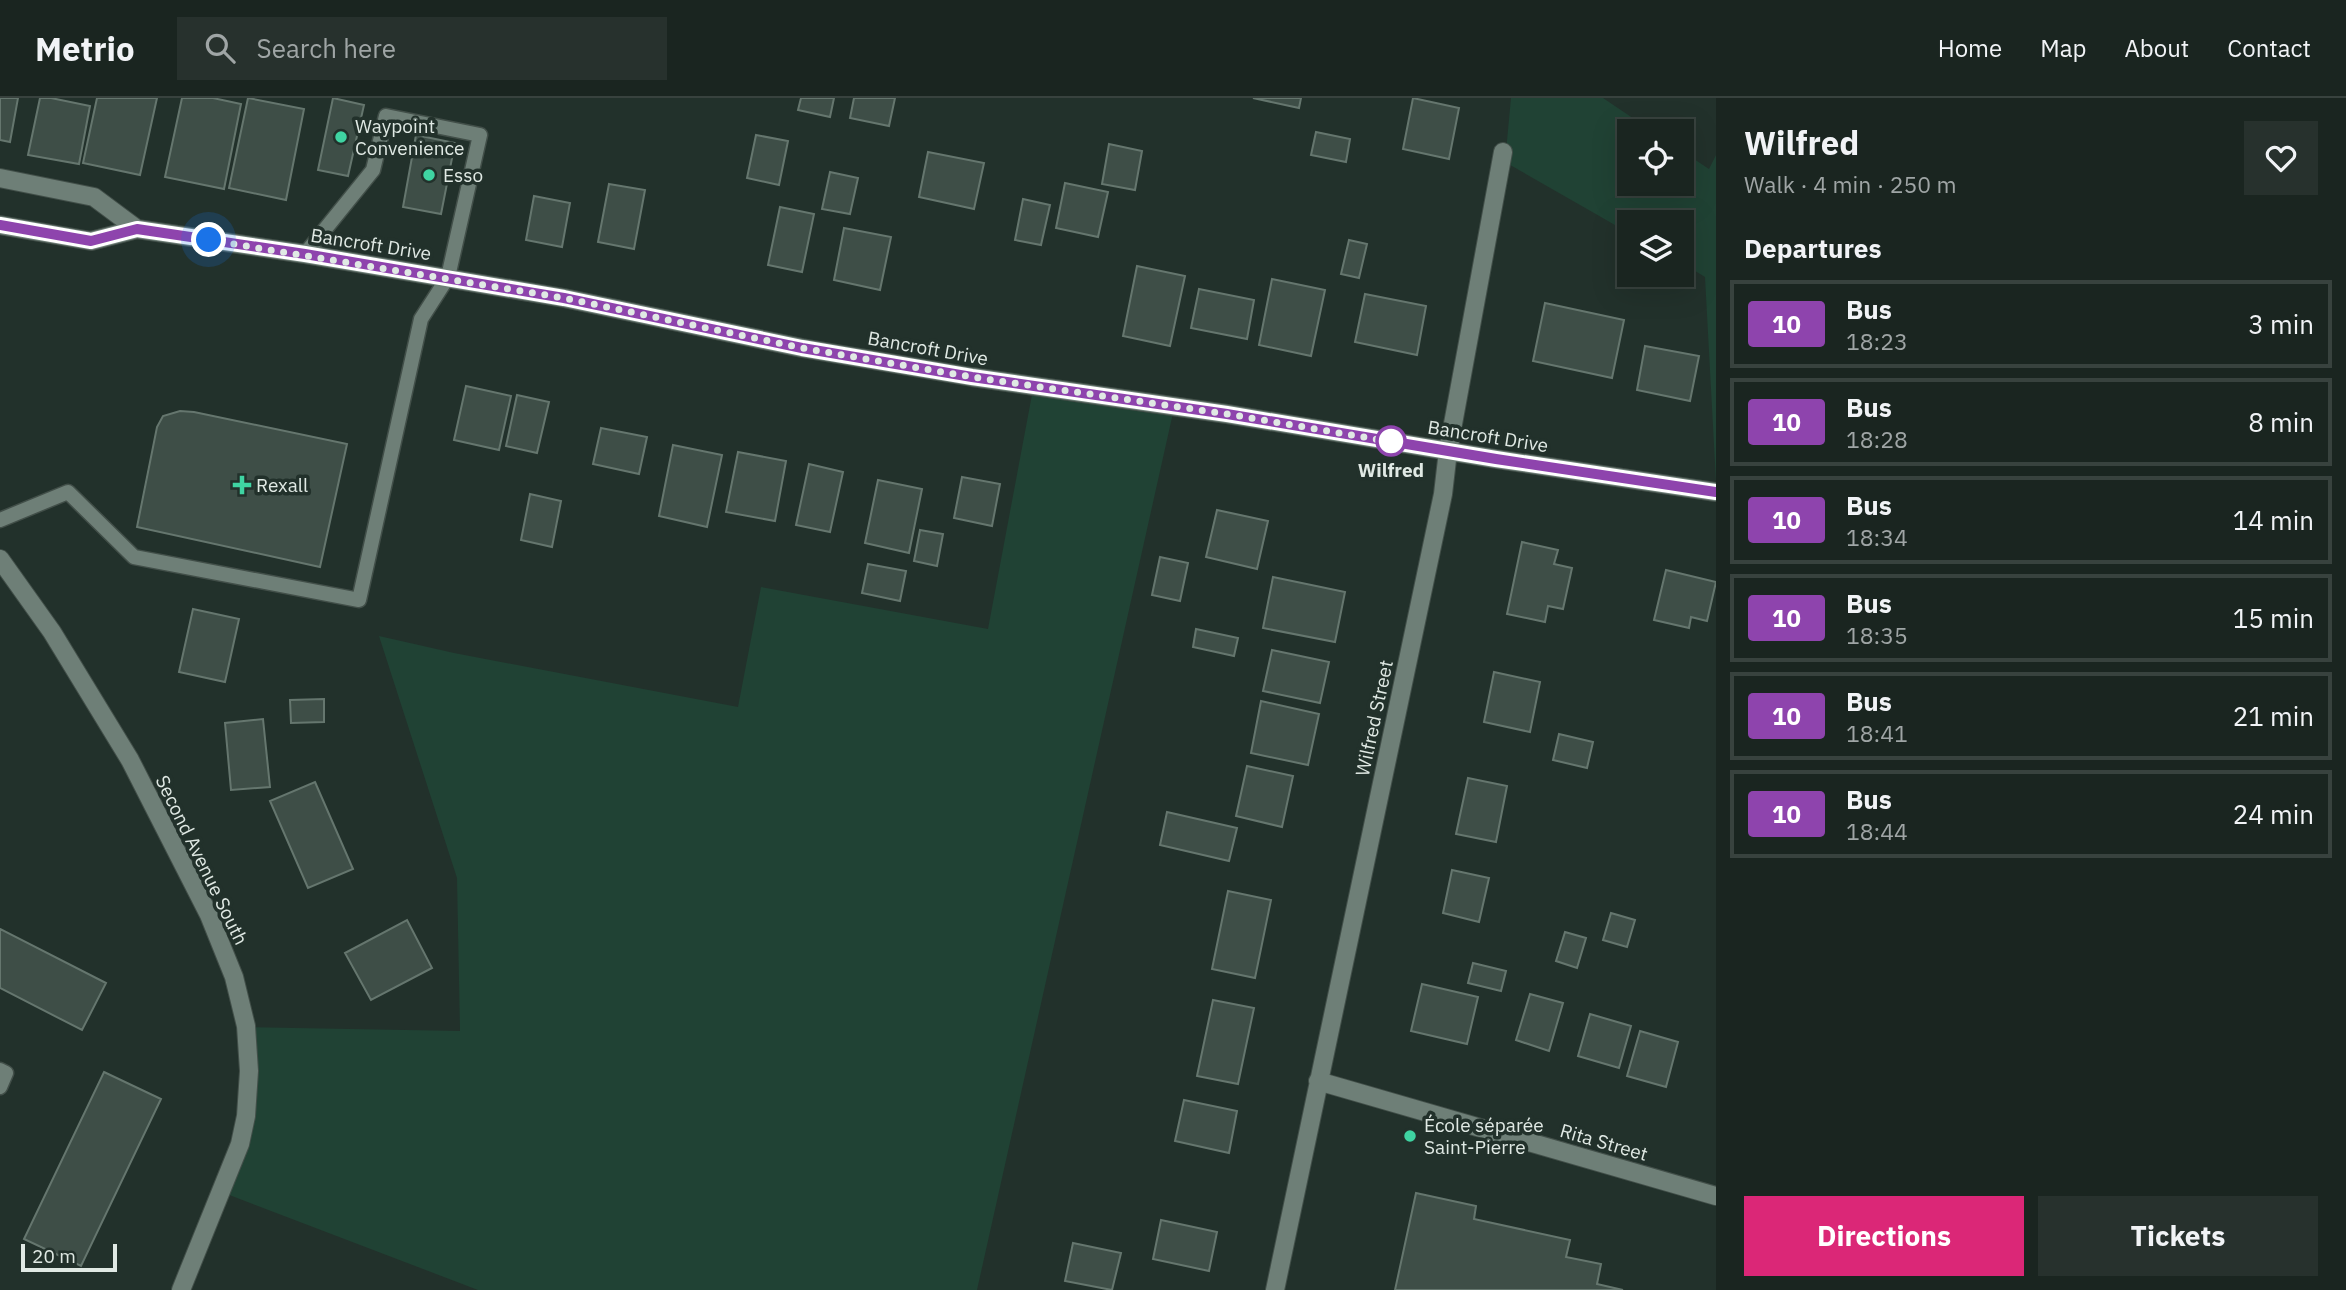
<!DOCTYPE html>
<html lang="en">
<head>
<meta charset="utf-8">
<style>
  body { margin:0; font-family:"IBM Plex Sans",sans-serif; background:#27312d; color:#f1f3f6; height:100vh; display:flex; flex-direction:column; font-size:26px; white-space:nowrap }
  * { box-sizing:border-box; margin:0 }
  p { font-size:23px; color:#9fa5a5 }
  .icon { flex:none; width:38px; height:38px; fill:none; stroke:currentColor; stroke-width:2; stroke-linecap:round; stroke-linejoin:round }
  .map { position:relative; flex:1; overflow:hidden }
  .details { display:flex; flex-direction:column; background:#1a2520; width:630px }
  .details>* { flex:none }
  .badge { padding:0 14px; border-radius:5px; font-size:24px; line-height:46px }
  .tools { position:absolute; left:1617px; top:21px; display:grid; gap:14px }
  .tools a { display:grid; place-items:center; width:77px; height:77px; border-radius:0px; background:#1a2520; box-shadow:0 7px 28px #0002,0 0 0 2px #38423e; font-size:35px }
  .scale { position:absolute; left:21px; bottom:18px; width:96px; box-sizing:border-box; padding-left:7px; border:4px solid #e0e9e4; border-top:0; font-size:19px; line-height:24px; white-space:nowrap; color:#e0e9e4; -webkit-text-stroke:5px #22312b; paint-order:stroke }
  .you { position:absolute; width:35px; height:35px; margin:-18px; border:5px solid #fff; border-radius:50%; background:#1a73e8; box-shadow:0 0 0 10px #1a73e833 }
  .map>.badge { position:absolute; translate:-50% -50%; box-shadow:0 0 0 4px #fff }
  h2 { padding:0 28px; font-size:26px; line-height:63px }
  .round { display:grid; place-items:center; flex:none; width:74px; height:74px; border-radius:0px; background:#27312d }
  .overview { display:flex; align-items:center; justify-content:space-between; height:119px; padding:0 28px }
  h1 { font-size:33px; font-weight:800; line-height:52px }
  .cta { display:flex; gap:14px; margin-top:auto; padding:14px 28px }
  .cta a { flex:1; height:80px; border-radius:0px; background:#db2777; color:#fff; font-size:28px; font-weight:800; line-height:80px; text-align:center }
  .cta a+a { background:#27312d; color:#f1f3f6 }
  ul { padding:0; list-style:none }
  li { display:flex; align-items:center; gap:21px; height:88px; margin:0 14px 10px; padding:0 14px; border:4px solid #38423e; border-radius:0px }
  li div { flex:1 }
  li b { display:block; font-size:26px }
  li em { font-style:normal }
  li .badge { min-width:77px; font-weight:700; text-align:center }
  header { display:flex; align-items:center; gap:42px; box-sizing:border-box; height:98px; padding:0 35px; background:#1a2520; border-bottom:2px solid #38423e }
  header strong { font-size:33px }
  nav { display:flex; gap:38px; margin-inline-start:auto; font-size:24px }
  .search { width:490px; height:63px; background:#27312d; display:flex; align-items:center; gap:18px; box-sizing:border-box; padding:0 24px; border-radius:0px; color:#9fa5a5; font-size:26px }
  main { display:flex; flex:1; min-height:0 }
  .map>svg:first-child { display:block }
</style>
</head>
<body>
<header>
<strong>Metrio</strong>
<div class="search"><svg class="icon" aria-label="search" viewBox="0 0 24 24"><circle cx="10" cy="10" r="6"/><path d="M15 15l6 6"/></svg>Search here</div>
<nav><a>Home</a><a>Map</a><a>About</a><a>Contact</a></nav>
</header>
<main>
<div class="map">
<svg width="1716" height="1192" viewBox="0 0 1716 1192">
  <rect width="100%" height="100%" fill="#22312b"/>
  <path fill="#204234" d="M1511,0H1603L1652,33H1629V86H1682V53L1709,71L1716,57V384L1705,179L1682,165V124H1629V135L1505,64Z
    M1034,286L1175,306L977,1192H478L219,1093L237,1046L243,929L460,933L457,780L379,538L454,555L738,609L761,489L988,531Z"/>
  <path fill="#3e4e47" stroke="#65766e" stroke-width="2" d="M0,0H18L10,44L0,42Z
    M40,0H51L90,8L79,66L28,57Z
    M97,0H157L140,77L83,65Z
    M182,0H213L241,6L224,91L165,79Z
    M248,0L304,11L286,102L229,90Z
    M333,0L364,7L348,78L318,72Z
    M801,0H834L830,19L798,12Z
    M854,0H895L889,28L850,20Z
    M1253,0H1301L1299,10Z
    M1413,0L1459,10L1449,61L1403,51Z
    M1316,34L1350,41L1346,64L1311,57Z
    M416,37L455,45L441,116L403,109Z
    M756,37L788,43L779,87L747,80Z
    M1109,46L1142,53L1135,92L1102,86Z
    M928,54L984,65L974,111L919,99Z
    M830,74L858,80L850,116L822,111Z
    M1065,85L1108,94L1098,139L1056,130Z
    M609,86L645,92L634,151L598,144Z
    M534,98L570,105L562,149L526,142Z
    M1023,101L1050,107L1041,147L1015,142Z
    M780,109L814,116L802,174L768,167Z
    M844,130L891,139L880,192L834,182Z
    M1349,142L1367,146L1359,180L1341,176Z
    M1137,168L1185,178L1170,248L1123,238Z
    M1272,181L1325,192L1311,258L1259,247Z
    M1199,191L1254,202L1247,241L1191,230Z
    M1365,196L1426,208L1417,257L1355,244Z
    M1545,205L1624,222L1612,280L1533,263Z
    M1645,248L1699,258L1690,303L1637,292Z
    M466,288L511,298L499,352L454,342Z
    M517,297L549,304L537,355L506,348Z
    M180,313L194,314L347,346L320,469L137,429L157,329L163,318Z
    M601,330L647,339L639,376L593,366Z
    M673,347L722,357L707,429L659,418Z
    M738,354L786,363L775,423L726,414Z
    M809,366L843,374L830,434L796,427Z
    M962,379L1000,386L992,428L954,420Z
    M878,382L922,391L909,455L865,445Z
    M530,396L561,403L552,449L521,442Z
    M1217,412L1268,423L1257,471L1206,459Z
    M920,432L943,436L937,468L914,463Z
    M1522,444L1558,452L1554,466L1572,470L1563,511L1548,508L1545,524L1507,516Z
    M1160,459L1188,465L1180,503L1152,497Z
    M868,466L906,473L900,503L862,495Z
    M1666,472L1716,484L1707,523L1691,519L1689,530L1654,522Z
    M1273,479L1345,494L1335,544L1263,530Z
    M193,511L239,521L225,584L179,574Z
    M1196,531L1238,540L1234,558L1193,549Z
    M1272,552L1329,564L1320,605L1263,593Z
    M1494,574L1540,584L1530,634L1484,624Z
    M324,601V624L291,625L290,602Z
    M1261,603L1319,616L1308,667L1251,655Z
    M263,621L270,689L231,692L225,625Z
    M1559,636L1593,644L1587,670L1553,662Z
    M1247,668L1293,678L1282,729L1236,718Z
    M1468,680L1507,688L1496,744L1456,736Z
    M315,684L353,771L308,790L270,703Z
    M1167,714L1237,730L1229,763L1160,747Z
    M1452,772L1489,780L1479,824L1443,815Z
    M1228,793L1271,802L1255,880L1212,871Z
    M1611,815L1635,822L1627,849L1603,842Z
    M407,822L432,870L371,902L345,855Z
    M0,831L106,885L82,932L0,890Z
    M1565,834L1586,840L1577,870L1556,863Z
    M1473,865L1506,873L1501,893L1468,885Z
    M1422,886L1478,899L1467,946L1411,933Z
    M1530,896L1563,905L1549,953L1516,942Z
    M1213,902L1254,910L1238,986L1197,978Z
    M1590,916L1631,928L1619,970L1578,958Z
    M1640,933L1678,944L1666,989L1627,978Z
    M104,974L161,1001L81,1168L24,1141Z
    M1184,1002L1237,1013L1229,1055L1175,1043Z
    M1416,1095L1476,1108L1474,1121L1570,1142L1566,1159L1601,1166L1597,1186L1623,1192H1395Z
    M1161,1122L1217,1134L1209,1173L1153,1161Z
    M1073,1145L1121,1155L1112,1192L1065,1183Z"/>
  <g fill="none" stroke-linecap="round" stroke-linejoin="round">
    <defs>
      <path id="service" d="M0,422L68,394L134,459L359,502L421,221L448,179L480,37L386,18L373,72L305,156
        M0,972L6,975L0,989"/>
      <path id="minor" d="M1318,983L1716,1098
        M1275,1192L1443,396L1448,353L1503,54"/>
      <path id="tertiary" d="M0,461L52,534L130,662L209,817L234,879L246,928L249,973L246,1018L240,1046L181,1192"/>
      <path id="secondary" d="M0,80L94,99L137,131
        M0,127L91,143L137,131L305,156L564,200L802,250L972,279L1227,316L1496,361L1716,394"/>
    </defs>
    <use href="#service" stroke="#424f49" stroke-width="17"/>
    <use href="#minor" stroke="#424f49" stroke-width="20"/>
    <use href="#tertiary" stroke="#424f49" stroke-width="20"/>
    <use href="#secondary" stroke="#424f49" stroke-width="20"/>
    <use href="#service" stroke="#6e7f77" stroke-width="14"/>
    <use href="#minor" stroke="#6e7f77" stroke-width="18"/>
    <use href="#tertiary" stroke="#6e7f77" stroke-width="18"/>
    <use href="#secondary" stroke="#6e7f77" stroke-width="18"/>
  </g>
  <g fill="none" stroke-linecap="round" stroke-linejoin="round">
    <defs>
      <path id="line" d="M0,127L91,143L137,131L305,156L564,200L802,250L972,279L1227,316L1496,361L1716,394"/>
    </defs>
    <use href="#line" stroke="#fff" stroke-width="16"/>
    <use href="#line" stroke="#8e44ad" stroke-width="10"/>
    <path stroke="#e0e9e4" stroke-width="7" stroke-dasharray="0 12.6" d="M209,142L564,200L802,250L972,279L1227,316L1399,345L1391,343"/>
  </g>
  <g fill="#3fd4a2" stroke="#22312b" stroke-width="2.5">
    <circle cx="341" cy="39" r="7"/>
    <circle cx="429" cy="77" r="7"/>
    <path d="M238.5 376.5h7v7h7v7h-7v7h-7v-7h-7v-7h7z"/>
    <circle cx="1410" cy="1038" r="7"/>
  </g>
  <circle fill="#fff" stroke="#8e44ad" stroke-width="3.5" cx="1391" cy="343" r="14"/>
  <g text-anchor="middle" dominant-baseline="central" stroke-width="7" stroke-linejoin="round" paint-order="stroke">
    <g font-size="19" fill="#e0e9e4" stroke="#22312b" text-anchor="start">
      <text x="355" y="28">Waypoint<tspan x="355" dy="22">Convenience</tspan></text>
      <text x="443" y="77">Esso</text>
      <text x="256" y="387">Rexall</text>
      <text x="1424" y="1027">École séparée<tspan x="1424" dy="22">Saint-Pierre</tspan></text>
    </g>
    <g font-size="19" fill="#e0e9e4" stroke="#22312b">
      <text transform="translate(371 146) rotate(9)">Bancroft Drive</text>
      <text transform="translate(928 250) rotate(10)">Bancroft Drive</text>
      <text transform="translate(1488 338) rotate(9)">Bancroft Drive</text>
      <text transform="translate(1374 620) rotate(-78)">Wilfred Street</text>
      <text transform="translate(202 762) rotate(64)">Second Avenue South</text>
      <text transform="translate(1604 1044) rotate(16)">Rita Street</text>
    </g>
    <g font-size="19" font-weight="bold" fill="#e0e9e4" stroke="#22312b">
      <text x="1391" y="372">Wilfred</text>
    </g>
  </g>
</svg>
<div class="tools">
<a><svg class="icon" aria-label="locate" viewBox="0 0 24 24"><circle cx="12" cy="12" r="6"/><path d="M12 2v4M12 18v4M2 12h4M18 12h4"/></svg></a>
<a><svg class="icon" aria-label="layers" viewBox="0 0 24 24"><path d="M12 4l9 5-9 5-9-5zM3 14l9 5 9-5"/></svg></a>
</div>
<div class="scale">20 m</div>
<div class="you" style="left:209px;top:142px"></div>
</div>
<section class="details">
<div class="overview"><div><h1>Wilfred</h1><p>Walk · 4 min · 250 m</p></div><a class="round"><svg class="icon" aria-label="heart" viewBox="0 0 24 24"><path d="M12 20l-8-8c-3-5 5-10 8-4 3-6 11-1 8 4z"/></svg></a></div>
<h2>Departures</h2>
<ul>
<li><span class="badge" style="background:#8e44ad;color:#fff">10</span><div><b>Bus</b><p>18:23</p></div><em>3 min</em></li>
<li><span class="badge" style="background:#8e44ad;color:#fff">10</span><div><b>Bus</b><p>18:28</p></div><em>8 min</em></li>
<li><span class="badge" style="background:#8e44ad;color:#fff">10</span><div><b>Bus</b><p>18:34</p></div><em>14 min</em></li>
<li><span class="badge" style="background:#8e44ad;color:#fff">10</span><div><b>Bus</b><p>18:35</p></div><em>15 min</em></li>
<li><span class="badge" style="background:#8e44ad;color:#fff">10</span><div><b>Bus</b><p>18:41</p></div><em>21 min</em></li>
<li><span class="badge" style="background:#8e44ad;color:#fff">10</span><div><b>Bus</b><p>18:44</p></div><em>24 min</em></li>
</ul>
<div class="cta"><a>Directions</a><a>Tickets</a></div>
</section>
</main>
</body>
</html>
